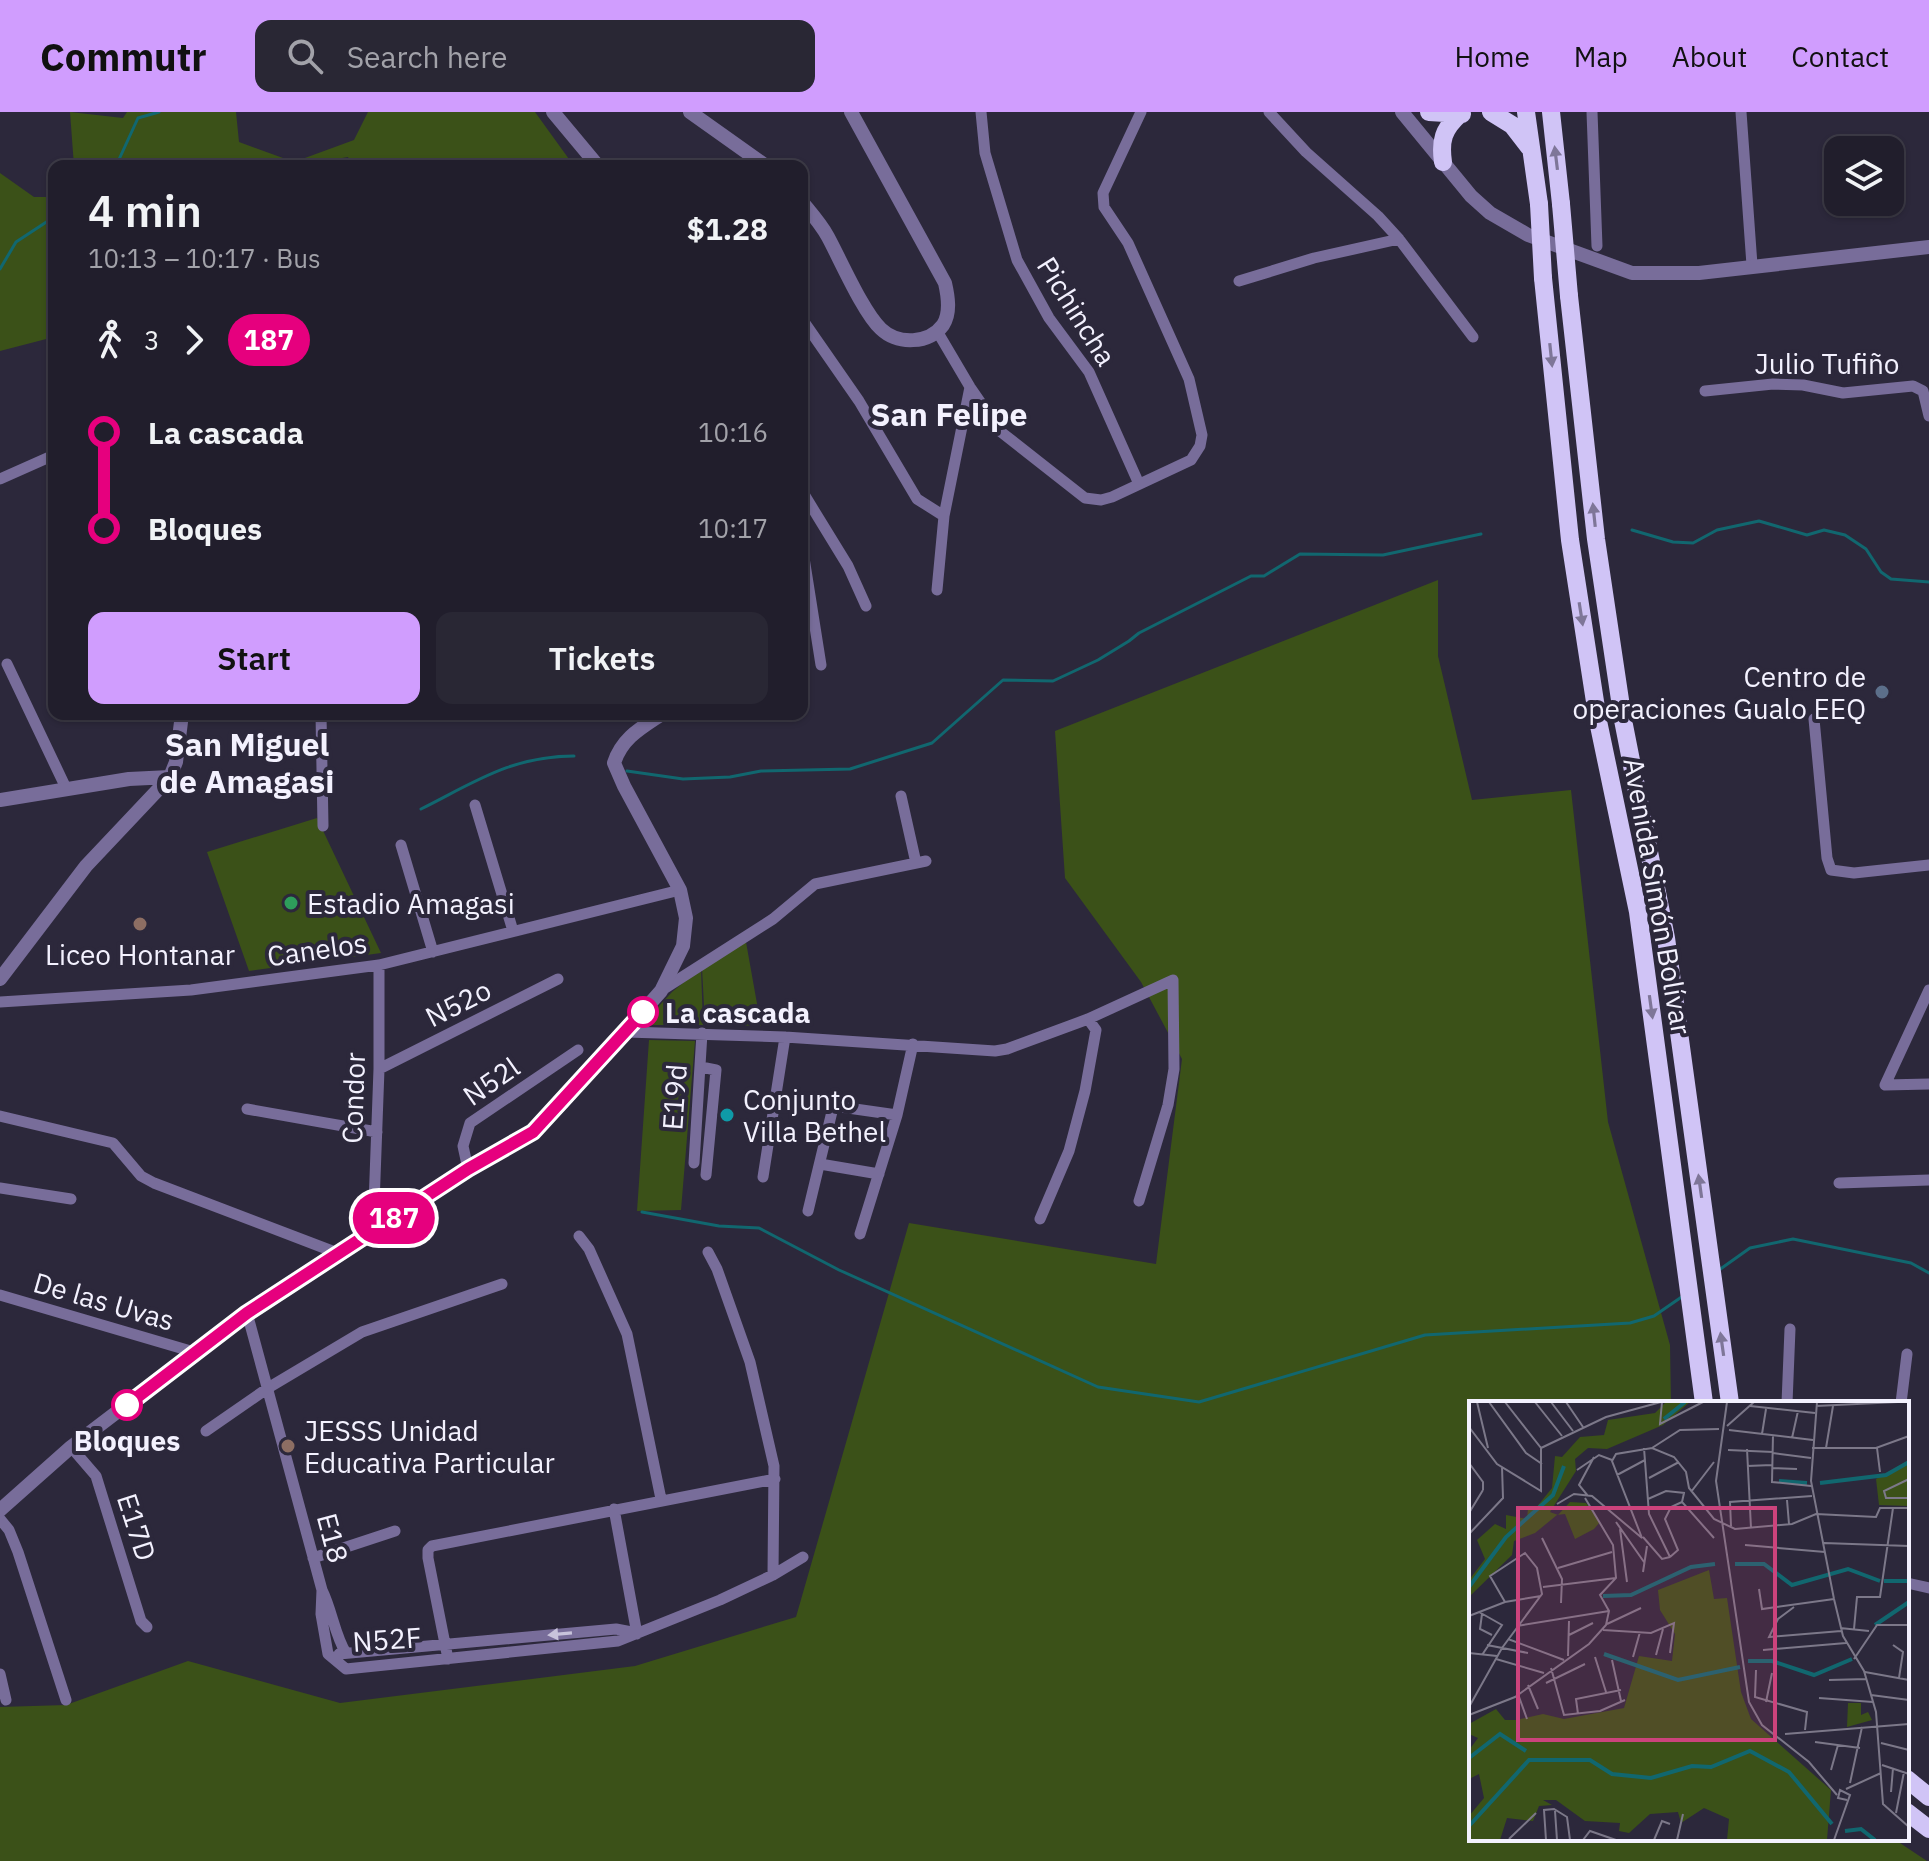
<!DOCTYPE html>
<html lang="en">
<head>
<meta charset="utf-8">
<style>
  body { margin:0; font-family:"IBM Plex Sans",sans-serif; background:#292734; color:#f1f3f6; height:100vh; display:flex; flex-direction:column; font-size:30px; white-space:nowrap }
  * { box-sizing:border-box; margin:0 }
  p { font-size:26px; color:#a2a2a9 }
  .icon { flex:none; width:44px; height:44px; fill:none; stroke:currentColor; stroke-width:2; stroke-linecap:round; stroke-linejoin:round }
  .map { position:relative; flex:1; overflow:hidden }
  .sheet { position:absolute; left:48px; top:48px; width:760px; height:560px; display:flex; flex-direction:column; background:#211e2c; border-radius:16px; box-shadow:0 2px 6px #0004,0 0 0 2px #3e3c48 }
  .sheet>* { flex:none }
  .badge { padding:0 16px; border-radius:26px; font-size:28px; line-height:52px }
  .tools { position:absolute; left:1824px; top:24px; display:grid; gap:16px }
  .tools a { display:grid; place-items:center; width:80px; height:80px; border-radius:16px; background:#211e2c; box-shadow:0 2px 6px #0004,0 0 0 2px #3e3c48; font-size:40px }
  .map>.badge { position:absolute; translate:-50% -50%; box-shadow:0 0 0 4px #fff }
  .legs { display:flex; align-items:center; gap:12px; height:88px; padding:0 40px; font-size:26px }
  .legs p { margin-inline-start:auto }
  .head { display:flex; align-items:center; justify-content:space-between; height:136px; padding:0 40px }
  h1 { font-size:44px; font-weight:600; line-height:60px }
  .cta { display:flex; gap:16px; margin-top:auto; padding:16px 40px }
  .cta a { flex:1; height:92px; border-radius:16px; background:#d09dfe; color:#111; font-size:32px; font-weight:600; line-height:92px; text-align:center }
  .cta a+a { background:#292734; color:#f1f3f6 }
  ul { padding:0 40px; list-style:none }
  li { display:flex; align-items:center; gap:28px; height:96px; font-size:30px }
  li i { display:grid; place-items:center; width:12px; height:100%; margin:0 10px; background:currentColor }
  li i::after { content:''; width:20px; height:20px; margin:-10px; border:6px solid; border-radius:50%; background:#211e2c }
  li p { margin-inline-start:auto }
  li:first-child i { background:linear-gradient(#0000 50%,currentColor 0) }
  li:last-child i { background:linear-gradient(currentColor 50%,#0000 0) }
  header { display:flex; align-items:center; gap:48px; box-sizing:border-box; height:112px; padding:0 40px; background:#d09dfe; color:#111 }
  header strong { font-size:38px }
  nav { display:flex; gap:44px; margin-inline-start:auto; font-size:28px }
  .search { width:560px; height:72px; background:#292734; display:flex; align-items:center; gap:20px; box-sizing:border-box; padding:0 28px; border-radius:16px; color:#a2a2a9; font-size:30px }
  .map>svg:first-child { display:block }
</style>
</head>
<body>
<header>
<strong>Commutr</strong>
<div class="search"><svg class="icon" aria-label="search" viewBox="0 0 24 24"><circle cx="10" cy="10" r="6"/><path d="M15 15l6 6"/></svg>Search here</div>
<nav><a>Home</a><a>Map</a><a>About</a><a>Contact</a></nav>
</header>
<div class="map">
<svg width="1929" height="1749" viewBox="0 0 1929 1749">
  <rect width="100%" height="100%" fill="#2c283b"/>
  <path fill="#3b5118" d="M70,0L123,6L127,0H236L239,30L294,50L354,28L368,0H535L574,54H352L348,45L296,54H74Z
    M0,61L34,85H54V225L0,239Z
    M1438,468V544L1472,688L1571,678L1608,1010L1670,1233L1671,1291H1471V1727H1894L1927,1749H0V1595L66,1593L188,1549L340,1591L635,1554L796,1505L909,1111L1156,1152L1182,947L1141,870L1065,766L1055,619Z
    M317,706L381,841L249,859L207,740Z
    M746,830L761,914L705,912L702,856Z
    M701,856L703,913H647V907L672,880Z
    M649,928L695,929L681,1098L637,1099Z"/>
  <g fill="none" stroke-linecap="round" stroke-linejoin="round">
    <path stroke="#11676f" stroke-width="3" d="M116,54L138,6L159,0
      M0,157L16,130L54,105
      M1632,418L1673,430L1693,431L1717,418L1759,409L1807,423L1824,418L1845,423L1866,437L1881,460L1891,467L1929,470
      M627,659L683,667L730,665L761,659L850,657L932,631L1003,568L1053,569L1098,548L1129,529L1139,521L1251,464H1264L1300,442L1383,443L1481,422
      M421,697C475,670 512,644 574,644
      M642,1100L719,1114L759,1116L839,1158L1098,1275L1199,1290L1425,1223L1630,1211L1654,1204L1683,1184
      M1719,1158L1750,1136L1793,1127L1911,1151L1929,1161"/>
    <path stroke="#786d9a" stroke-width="11" d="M981,0L985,41L1017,148L1049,206L1089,260L1139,372
      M1269,0L1306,40L1378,104L1399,127L1473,225
      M1592,0L1597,134
      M1741,0L1752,153
      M1239,169L1314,146L1399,127
      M802,207L859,289L917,387L944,404
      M937,219L970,275L1001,320L1085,386L1101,388L1112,385L1191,348L1200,334L1202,323L1189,267L1128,131L1104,95L1103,81L1141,0
      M1705,279L1773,272L1803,273L1843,281L1913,274L1923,279L1929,304
      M0,367L54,343
      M802,379L848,454L866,494
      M802,433L821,553
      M937,478L944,404L970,275
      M7,552L66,676
      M321,602L323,714
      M1814,607L1827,746L1831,758L1854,761L1929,753
      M901,684L916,751
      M475,693L513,819
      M401,733L433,840
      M662,878L773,807L815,772L926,749
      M1929,878L1885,973L1929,972
      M0,890L191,878L379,853L680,778
      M626,920L785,925L995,939L1007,937L1088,907L1173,868L1174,957L1168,993L1139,1089
      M701,955L716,958L706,1063
      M379,957L558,867
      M834,994L897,1003
      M247,997L377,1020
      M0,1004L113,1031L141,1064L154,1071L340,1142
      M694,1051L702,921
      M820,1052L879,1062
      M468,1057L463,1034L470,1011L578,938
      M763,1065L785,925
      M1839,1071L1929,1068
      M0,1076L71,1087
      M808,1099L836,983
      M1040,1107L1069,1039L1085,979L1096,918L1088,907
      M373,1120L379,957V853
      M860,1122L897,1003L913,932
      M579,1124L589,1137L627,1222L661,1387
      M708,1140L717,1157L750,1250L774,1354L773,1463
      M0,1183L194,1240
      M247,1201L322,1478C332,1498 335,1524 346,1541
      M1787,1291L1790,1217
      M1901,1291L1907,1242
      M206,1319L268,1276L362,1220L502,1172
      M71,1335L96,1364L141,1509L147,1515
      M614,1397L637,1522
      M0,1407L9,1418L18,1440L66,1588
      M313,1446L395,1419
      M1907,1471L1929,1476
      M322,1478L321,1502L328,1542L346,1557L618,1529L720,1488L773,1463L803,1445
      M339,1542L616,1517L637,1521
      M448,1547L428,1446V1438L432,1434L775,1367
      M0,1562L6,1588"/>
    <path stroke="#786d9a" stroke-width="14" d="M553,0L598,54
      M690,0L766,54
      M1402,0L1471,84L1490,101L1528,123L1632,161H1699L1929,135
      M802,90C811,101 821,112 828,125C841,149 863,200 881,217C898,233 929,232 943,213C951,201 948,184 945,171L851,0
      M0,688L129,667L170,665
      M0,867L86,754L170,665L176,650L182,602
      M0,1398L71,1335L247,1201L468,1057L533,1020L562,991L661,879L683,834L686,806L680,778L624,674L614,651C622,626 641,616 662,602"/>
    <path stroke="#d0c4f6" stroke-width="18" d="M1429,0L1462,2
      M1491,0L1512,13L1529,35
      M1526,0L1539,92
      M1551,0L1561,92
      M1443,50C1440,29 1443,17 1460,2
      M1543,166L1570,428L1598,609L1638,800L1704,1291
      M1569,184L1596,427L1623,608L1666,826L1730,1291
      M1907,1667L1929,1685
      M1907,1700L1929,1717"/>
    <path stroke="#d0c4f6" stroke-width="18" d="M1539,92L1543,166
      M1561,92L1569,184"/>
  </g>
  <defs><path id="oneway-solid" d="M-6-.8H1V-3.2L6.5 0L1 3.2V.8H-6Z" transform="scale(2)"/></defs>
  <g fill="#7e7698">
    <use href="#oneway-solid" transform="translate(1556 46) rotate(-97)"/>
    <use href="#oneway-solid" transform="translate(1551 243) rotate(84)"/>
    <use href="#oneway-solid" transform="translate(1594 403) rotate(-96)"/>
    <use href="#oneway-solid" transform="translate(1581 502) rotate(81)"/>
    <use href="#oneway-solid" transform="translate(1651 895) rotate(82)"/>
    <use href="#oneway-solid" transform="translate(1700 1074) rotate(-98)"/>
    <use href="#oneway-solid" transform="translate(1722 1232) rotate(-98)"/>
  </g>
  <use fill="#c8c3db" href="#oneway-solid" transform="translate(560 1522) rotate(175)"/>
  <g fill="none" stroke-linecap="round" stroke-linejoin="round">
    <defs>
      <path id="line-1" d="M127,1293L247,1201L468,1057L533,1020L643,900"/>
    </defs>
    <use href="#line-1" stroke="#fff" stroke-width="18"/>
    <use href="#line-1" stroke="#e6007e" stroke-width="12"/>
  </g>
  <circle fill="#5c6f8a" stroke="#2c283b" stroke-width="3" cx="1882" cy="580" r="8"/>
  <circle fill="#2e9e5b" stroke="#2c283b" stroke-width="3" cx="291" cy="791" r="8"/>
  <g fill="#8d6e63" stroke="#2c283b" stroke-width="3">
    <circle cx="140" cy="812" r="8"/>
    <circle cx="288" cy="1334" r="8"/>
  </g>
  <g fill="#fff" stroke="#e6007e" stroke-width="4">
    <circle cx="643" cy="900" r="14"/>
    <circle cx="127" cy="1293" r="14"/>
  </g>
  <circle fill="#0f9aa8" stroke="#2c283b" stroke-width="3" cx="727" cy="1003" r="8"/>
  <g text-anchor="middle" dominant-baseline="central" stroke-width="8" stroke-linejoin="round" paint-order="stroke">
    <g font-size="28" fill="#f3f1fe" stroke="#2c283b">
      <text transform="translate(1077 199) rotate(58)">Pichincha</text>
      <text x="1827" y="251">Julio Tufiño</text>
      <text transform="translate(1658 784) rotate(80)">Avenida Simón Bolívar</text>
      <text transform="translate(317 837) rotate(-8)">Canelos</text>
      <text transform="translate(458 891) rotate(-27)">N52o</text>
      <text transform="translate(491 969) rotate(-35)">N52l</text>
      <text transform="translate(674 985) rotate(-86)">E19d</text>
      <text transform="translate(353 986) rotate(-88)">Condor</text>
      <text transform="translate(104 1189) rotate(16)">De las Uvas</text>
      <text transform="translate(137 1415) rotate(72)">E17D</text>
      <text transform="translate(333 1426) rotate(75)">E18</text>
      <text transform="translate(387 1527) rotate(-4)">N52F</text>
    </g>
    <g font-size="28" fill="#f3f1fe" stroke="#2c283b" text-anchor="start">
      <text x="1866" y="564" text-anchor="end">Centro de<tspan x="1866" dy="32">operaciones Gualo EEQ</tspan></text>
      <text x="307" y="791">Estadio Amagasi</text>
      <text x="140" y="842" text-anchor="middle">Liceo Hontanar</text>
      <text x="743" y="987">Conjunto<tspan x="743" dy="32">Villa Bethel</tspan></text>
      <text x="304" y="1318">JESSS Unidad<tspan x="304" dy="32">Educativa Particular</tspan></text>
    </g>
    <g font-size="28" font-weight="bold" fill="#f3f1fe" stroke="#2c283b" text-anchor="start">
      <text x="665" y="900">La cascada</text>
      <text x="127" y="1328" text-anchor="middle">Bloques</text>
    </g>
    <g font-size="32" font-weight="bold" fill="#f3f1fe" stroke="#2c283b">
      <text x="949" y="302">San Felipe</text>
      <text x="247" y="632">San Miguel<tspan x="247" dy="37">de Amagasi</tspan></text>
    </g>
  </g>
  <g transform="translate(1469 1289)">
    <rect width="440" height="440" fill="#2c283b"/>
    <path d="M197,1H221L194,24L138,48L119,47L106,58L107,70L81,111L89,114L101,101L117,102L131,121L125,128L106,138L96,113L88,114L66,132L45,140L43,154L0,196V179L16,158L8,139L26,123L37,128V114L58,118L59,107L66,108L83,87L86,55L93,56L111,36L135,34L139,19L186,12ZM440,59V105L410,104L407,78ZM240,169L245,198L258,197L272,291L282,318L362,389L358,439H258L260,418L235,407L212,422L209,411L181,413L160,432L150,430L151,422L116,420L87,399H74L83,404L70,405L64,420L38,417L31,439H0V415L15,397L10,373L0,378V349L9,337L0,333V323L27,308L36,319H47L74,313L95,318L155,307L170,255L203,260L206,233L191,209L189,189ZM379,302H392V314L399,311L403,319L378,326Z" fill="#3b5118"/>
    <path fill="none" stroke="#11676f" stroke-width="4" d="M195,18L216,1M310,80L338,82M351,82L417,74L440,61M266,163H295L323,184L379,168L411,180M415,180H440M0,186L37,136L84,94L95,65M134,195L162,194L222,166L246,163M406,224L440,201M135,253L209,279L271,266M279,260H303L345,274L383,258M0,357L31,333L57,350M0,425L60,359H121L143,373L182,377L223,365L242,366L281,350L320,371L363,423M376,430L392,428L406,439"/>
    <path fill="none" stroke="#7c7889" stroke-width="2" d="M8,1L19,47M20,1L57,52L73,63M66,1L93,35M82,1L104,30M97,1L114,26M193,1L191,23L234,1M258,1L247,80L280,301L293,324L340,361L368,394M348,1L342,80L365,198L374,235L395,270L407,311L414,403L440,426M281,5L346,12M347,5L429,1M258,25L285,1M0,26L28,63L72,90V47L36,1M260,29L344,39M293,33L297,8M304,34L303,81L342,85M323,37L329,10M72,47L137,16L192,1M175,47L180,113L201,156M183,47L211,29L250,28M343,47H407L440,35M357,47L364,5M408,47L411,71M278,48L282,127M259,49L304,51M304,52L342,57M0,62L14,81V89M278,65L303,64M303,67L328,68M108,69L130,54L143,59M148,74L176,59M180,77L210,61M440,78L415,90L417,97H440M222,91L245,61M215,92L213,101L245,137M119,95L110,84L125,56M179,98L197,90L216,92M318,99L320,123M88,103L105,93L123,95L173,137L143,60L147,53L183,47L205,56L217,71L220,87L245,118L266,128L323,123L347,113L407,116L411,107H440M0,112L14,89M147,121L175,161M262,125L261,101L343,95M151,128L158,181M0,133L34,97L33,66M174,136L193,158L201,156M73,137L93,178L92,202M355,142L440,145M276,144L356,151M201,156L209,149L196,118L202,106L213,101M89,167L143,151M174,171L178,145M74,186L147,177M290,188L293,208L365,198M325,206L309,218L300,236L372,230M10,211L33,224L13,254M13,213L11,228L23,234M0,215L36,201L72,195M138,223L172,207M48,225L140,210M371,227L400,230M385,228L388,196H411L424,107M134,229L182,232L205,222L201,252M100,234L124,222M39,238L95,259M18,244L59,252M424,244L434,251L430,277M294,249L377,242M0,252L28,255M187,254L194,228M99,255L100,220M126,256L137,291M164,256L171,231M27,258L75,272M385,258L408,224H440M143,259L152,300M82,267L95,314L131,310L156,299M287,269L286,296L338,311L336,329M396,271L440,279M360,279L398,278M77,282L116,263M59,284L69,308M49,293L58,318M402,294L440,299M350,297L404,301M297,301L303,272M0,306L33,247L73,193L68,167L56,152L21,175L36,201M109,313L107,298L152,289M0,314L46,296L120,243L137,224L140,210L131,194L147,177L144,144L116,97M316,333L440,323M346,341L391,347M412,342L440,349M413,364L440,373M362,369L369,344M381,382L393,326M377,388L412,372M422,391L424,367M86,410L88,439M427,412L435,371M40,438L67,412M77,439L75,409L85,408L98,416L101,439M114,439L121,430L147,439M185,439L193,420L201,423M208,439L214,413M365,439L381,394L371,389L369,397L378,399"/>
    <path fill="#cc437c" fill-opacity="0.15" stroke="#cc437c" stroke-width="4" d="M49,107H306V339H49Z"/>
    <rect width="440" height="440" fill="none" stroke="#f3f1fe" stroke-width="4"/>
  </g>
</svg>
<div class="tools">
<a><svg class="icon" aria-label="layers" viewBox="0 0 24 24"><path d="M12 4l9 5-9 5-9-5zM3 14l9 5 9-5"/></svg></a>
</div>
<b class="badge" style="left:394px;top:1106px;background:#e6007e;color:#fff">187</b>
<section class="sheet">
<div class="head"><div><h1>4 min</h1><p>10:13 – 10:17 · Bus</p></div><b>$1.28</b></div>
<div class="legs"><svg class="icon" aria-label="walk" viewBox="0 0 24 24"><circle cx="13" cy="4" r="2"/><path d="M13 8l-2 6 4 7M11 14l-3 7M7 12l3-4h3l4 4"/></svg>3<svg class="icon" aria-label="forward" viewBox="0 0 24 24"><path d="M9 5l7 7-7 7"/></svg><b class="badge" style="background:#e6007e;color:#fff">187</b></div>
<ul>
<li><i style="color:#e6007e"></i><b>La cascada</b><p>10:16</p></li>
<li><i style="color:#e6007e"></i><b>Bloques</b><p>10:17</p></li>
</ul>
<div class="cta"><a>Start</a><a>Tickets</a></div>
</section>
</div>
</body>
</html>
